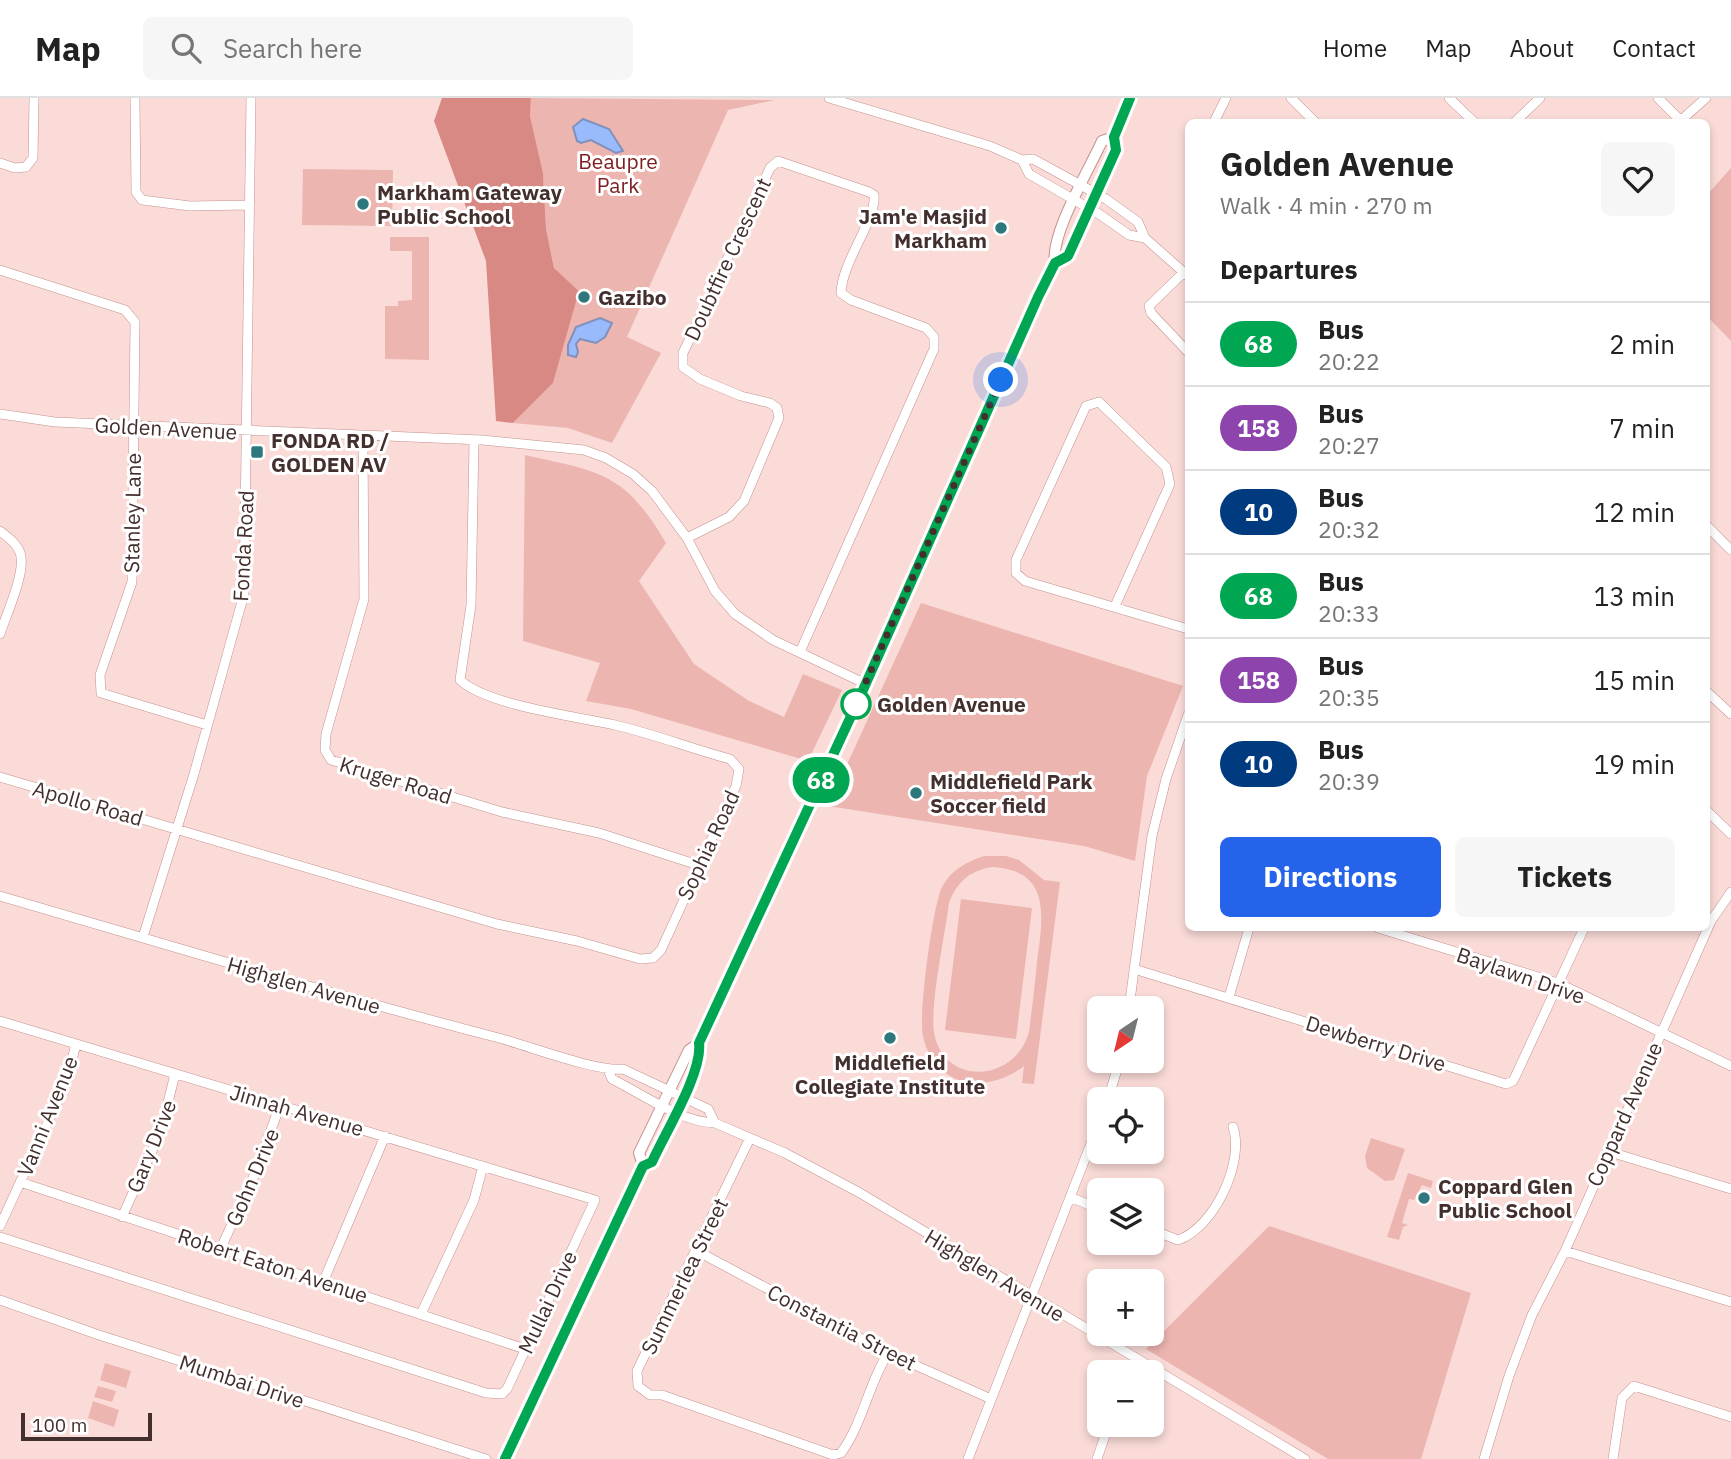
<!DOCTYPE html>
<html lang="en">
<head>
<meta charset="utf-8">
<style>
  body { margin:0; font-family:"IBM Plex Sans",sans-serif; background:#f6f6f6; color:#222; height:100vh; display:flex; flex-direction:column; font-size:26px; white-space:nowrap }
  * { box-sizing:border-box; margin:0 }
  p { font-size:23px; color:#767676 }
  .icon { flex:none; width:38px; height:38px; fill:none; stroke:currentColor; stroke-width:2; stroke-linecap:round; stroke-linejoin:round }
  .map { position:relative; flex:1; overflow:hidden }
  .details { position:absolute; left:1185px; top:21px; width:525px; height:812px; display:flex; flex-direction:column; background:#fff; border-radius:10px; box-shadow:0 4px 10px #0003 }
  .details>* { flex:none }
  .badge { padding:0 14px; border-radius:23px; font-size:24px; line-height:46px }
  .needle { width:46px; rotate:215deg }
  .controls { position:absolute; left:1087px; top:898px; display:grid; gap:14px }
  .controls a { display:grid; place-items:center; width:77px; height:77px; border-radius:10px; background:#fff; box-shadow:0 4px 10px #0003; font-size:35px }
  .scale { position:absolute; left:21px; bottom:18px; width:131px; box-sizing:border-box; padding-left:7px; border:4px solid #432f2d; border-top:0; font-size:19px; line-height:24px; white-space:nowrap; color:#432f2d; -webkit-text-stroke:5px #fff; paint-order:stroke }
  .you { position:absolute; width:35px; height:35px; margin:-18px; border:5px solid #fff; border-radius:50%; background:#1a73e8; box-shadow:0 0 0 10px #1a73e833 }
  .map>.badge { position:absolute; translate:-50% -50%; box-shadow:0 0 0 4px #fff }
  h2 { padding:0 35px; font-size:26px; line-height:63px }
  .round { display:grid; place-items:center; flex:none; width:74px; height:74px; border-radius:10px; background:#f6f6f6 }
  .head { display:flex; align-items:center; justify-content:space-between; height:119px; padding:0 35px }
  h1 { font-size:33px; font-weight:700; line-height:52px }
  .button { display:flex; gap:14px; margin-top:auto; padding:14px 35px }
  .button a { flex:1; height:80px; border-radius:10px; background:#2563eb; color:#fff; font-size:28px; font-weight:700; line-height:80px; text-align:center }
  .button a+a { background:#f6f6f6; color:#222 }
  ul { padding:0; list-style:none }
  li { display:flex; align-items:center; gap:21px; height:84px; padding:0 35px; border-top:2px solid #e0e0e0 }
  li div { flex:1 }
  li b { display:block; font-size:26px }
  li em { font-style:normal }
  li .badge { min-width:77px; font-weight:700; text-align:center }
  header { display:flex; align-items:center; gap:42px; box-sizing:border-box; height:98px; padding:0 35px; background:#fff; border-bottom:2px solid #e0e0e0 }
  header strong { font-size:33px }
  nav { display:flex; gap:38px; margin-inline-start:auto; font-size:24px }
  .search { width:490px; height:63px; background:#f6f6f6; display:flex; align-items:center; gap:18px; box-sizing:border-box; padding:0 24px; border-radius:10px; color:#767676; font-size:26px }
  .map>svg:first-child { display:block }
</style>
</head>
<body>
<header>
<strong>Map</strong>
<div class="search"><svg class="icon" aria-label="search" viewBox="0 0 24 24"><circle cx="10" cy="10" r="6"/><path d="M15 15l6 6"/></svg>Search here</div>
<nav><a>Home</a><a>Map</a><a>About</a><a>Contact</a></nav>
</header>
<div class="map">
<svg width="1731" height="1361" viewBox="0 0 1731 1361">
  <rect width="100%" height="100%" fill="#fadbd8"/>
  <path fill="#edb5b0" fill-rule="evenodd" d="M531,0L775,2L728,12L627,239L661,255L612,345L568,330L513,325L553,285L576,204L581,195L554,170L546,131L543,75L530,18Z
    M1731,70V243L1706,217V98Z
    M303,71L393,72L392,128L302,127Z
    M390,139H429V262L385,261V208H398V203L412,202V153H390Z
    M525,357C601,374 624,374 666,445L639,483L694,566L749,603L784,619L803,576L842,592L808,663L631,611L586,603L600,565L523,543Z
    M921,505L1183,588L1147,678L1135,763L1084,748L828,708Z
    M984,758H1006L1019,762L1044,782L1060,784L1034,986L1022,985L1024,968C987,997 934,990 923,938C918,919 933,806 942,789C951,772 966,764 984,758ZM992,769C1052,772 1043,820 1037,863C1035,887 1032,910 1029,934C1015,985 943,989 934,934C930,905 945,837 949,805C957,784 969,773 992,769Z
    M961,801L1032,810L1016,941L945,932Z
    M1371,1040L1405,1051L1394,1082L1385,1083L1367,1070L1365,1058Z
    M1408,1075L1433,1083L1431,1090L1422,1087L1414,1102L1409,1101L1402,1125L1408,1127L1403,1129L1399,1142L1387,1139Z
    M1269,1128L1471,1195L1421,1361H1328L1146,1251Z
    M105,1265L131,1273L126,1290L100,1282Z
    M98,1288L116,1293L112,1304L94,1299Z
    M93,1303L119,1312L114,1329L88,1320Z"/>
  <path fill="#d98984" d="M442,0H531L530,18L543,75L546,131L554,170L581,195L576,204L553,285L513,325L496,323L486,163L434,23Z"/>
  <path fill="#9abbfb" stroke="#8091bd" stroke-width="2" d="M583,21L609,31L623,53L616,55L591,42L581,45L577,43L573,29Z
    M600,220L612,225L605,239L596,245L580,241L576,246L578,254L576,259L568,257V247L576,229Z"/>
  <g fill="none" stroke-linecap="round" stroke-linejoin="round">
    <defs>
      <path id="minor" d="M135,0L136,94L142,102L190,108L250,107
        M829,0L990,48L1022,62L1033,61L1106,101L1138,124L1145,140
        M1291,0L1315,24
        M1449,0L1474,24
        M1658,0L1681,23
        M1214,24L1226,0
        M1515,24L1540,0
        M1679,24L1706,0
        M1022,62L1029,76L1099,116L1129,137L1145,140L1188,178
        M0,65L15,70L26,69L33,60L34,0
        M0,172L125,212L135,224L132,484L100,577L101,595L207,627
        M1184,174L1149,208L1151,215L1188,254
        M0,316L55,324L482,342L584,352L606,360L633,376L652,393L687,440L715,493L735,516L773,542L866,586
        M363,338L364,501L326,636L325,652L331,662L502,714L599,735L698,767
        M1706,427L1731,452
        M0,433C8,439 20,448 21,459C24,479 6,517 0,536
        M687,440L729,419L744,403L779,320L777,310L770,305L741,298L700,281L683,269V255L770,70L778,63L869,94L874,97C877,121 842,163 841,195L851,202L926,230L934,239V251L800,554
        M1115,508L1170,386L1166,369L1099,304L1086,308L1016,462V475L1025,483L1188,531
        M1706,593L1731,616
        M0,679L497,826L577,843L640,861L653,860L661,852L736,688L739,671L730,661C692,651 654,636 615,627C578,619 486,607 460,582L471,507L474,343
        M1706,712L1731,736
        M0,798C165,846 329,896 495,939C527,947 595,974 623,971L708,1011L715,1025
        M1378,830L1558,885L1731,968
        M143,839L194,676L244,496L251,0
        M1134,871L1506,986L1513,983L1517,975L1584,830
        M1229,899L1249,830
        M1129,910L1152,738L1166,681L1188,617
        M0,923L595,1102L507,1291L502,1296L486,1295L0,1139
        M608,972L612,981C642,996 681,1024 715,1025L785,1055L860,1095L1305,1361
        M1108,1001L1120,962
        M750,1040L637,1273L638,1288L650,1297H662L833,1357L841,1355C863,1325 868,1287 888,1255
        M1607,1053L1731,1091
        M20,1084L525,1251
        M1070,1099L1099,1111
        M122,1119L161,1033L175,976
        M0,1128L66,985L76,946
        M1152,1132L1178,1142C1214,1130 1245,1064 1233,1029
        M221,1150L257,1071L280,1007
        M697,1153L888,1255L989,1300
        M1565,1153L1731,1204
        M324,1182L385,1038
        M0,1202L96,1236L486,1361
        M422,1214L474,1102L483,1068
        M1131,1274L1136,1262
        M968,1361L1099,1025
        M1097,1361L1109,1326
        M1484,1361L1509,1278L1532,1217L1565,1153L1711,823L1731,794
        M1613,1361L1622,1300L1634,1288L1731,1319"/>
      <path id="major" d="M1055,165C1050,136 1089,72 1102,43L1114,39
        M643,1067L639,1055L689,952L699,945L873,570L1034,207L1055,165L1068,158L1116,52L1114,39L1130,0
        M505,1361L643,1067L652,1064C665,1035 703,974 699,945"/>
    </defs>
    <use href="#minor" stroke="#c3928e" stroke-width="10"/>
    <use href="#major" stroke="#c3928e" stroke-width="12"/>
    <use href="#minor" stroke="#fff" stroke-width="9"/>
    <use href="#major" stroke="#fff" stroke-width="10"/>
  </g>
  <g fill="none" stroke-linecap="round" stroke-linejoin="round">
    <defs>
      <path id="line" d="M505,1361L643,1068L652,1064C665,1035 703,974 699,945L859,601L1038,199L1055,165L1068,158L1116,52L1114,39L1130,0"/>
    </defs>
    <use href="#line" stroke="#fff" stroke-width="16"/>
    <use href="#line" stroke="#00a651" stroke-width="10"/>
    <path stroke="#432f2d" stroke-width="7" stroke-dasharray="0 12.6" d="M856,606L1001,282"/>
  </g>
  <g fill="#2e777d" stroke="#fff" stroke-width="2.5">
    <circle cx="363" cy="106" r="7"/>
    <circle cx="1001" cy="130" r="7"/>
    <circle cx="584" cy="199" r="7"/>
    <rect x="250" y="347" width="14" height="14" rx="3.5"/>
    <circle cx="916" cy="695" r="7"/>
    <circle cx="890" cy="940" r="7"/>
    <circle cx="1424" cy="1100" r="7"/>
  </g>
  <circle fill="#fff" stroke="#00a651" stroke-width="3.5" cx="856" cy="606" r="14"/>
  <g text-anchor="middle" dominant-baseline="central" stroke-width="6" stroke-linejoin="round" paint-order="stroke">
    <g font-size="21" fill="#7e2023" stroke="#fff">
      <text x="618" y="63">Beaupre<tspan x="618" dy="24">Park</tspan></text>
    </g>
    <g font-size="21" font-weight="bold" fill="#432f2d" stroke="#fff" text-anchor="start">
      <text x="377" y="94">Markham Gateway<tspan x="377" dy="24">Public School</tspan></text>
      <text x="987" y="118" text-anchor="end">Jam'e Masjid<tspan x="987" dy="24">Markham</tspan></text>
      <text x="598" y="199">Gazibo</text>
      <text x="271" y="342">FONDA RD /<tspan x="271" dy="24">GOLDEN AV</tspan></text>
      <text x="930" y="683">Middlefield Park<tspan x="930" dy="24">Soccer field</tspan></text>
      <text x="890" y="964" text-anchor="middle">Middlefield<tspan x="890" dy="24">Collegiate Institute</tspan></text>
      <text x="1438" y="1088">Coppard Glen<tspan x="1438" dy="24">Public School</tspan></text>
    </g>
    <g font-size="21" fill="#432f2d" stroke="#fff">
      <text transform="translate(727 161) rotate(-65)">Doubtfire Crescent</text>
      <text transform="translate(166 330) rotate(3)">Golden Avenue</text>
      <text transform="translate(132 415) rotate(-89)">Stanley Lane</text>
      <text transform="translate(243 448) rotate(-87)">Fonda Road</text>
      <text transform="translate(396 682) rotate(17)">Kruger Road</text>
      <text transform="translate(88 705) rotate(16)">Apollo Road</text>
      <text transform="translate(708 747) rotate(-65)">Sophia Road</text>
      <text transform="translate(1521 877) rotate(19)">Baylawn Drive</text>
      <text transform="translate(304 887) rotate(16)">Highglen Avenue</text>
      <text transform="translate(1376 945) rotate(17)">Dewberry Drive</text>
      <text transform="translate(297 1012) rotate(16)">Jinnah Avenue</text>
      <text transform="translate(1624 1016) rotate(-66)">Coppard Avenue</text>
      <text transform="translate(47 1018) rotate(-68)">Vanni Avenue</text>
      <text transform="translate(151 1048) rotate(-68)">Gary Drive</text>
      <text transform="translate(252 1079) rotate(-67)">Gohn Drive</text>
      <text transform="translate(273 1167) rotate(18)">Robert Eaton Avenue</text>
      <text transform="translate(995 1177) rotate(31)">Highglen Avenue</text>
      <text transform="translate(684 1178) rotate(-64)">Summerlea Street</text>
      <text transform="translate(547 1204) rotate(-65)">Mullai Drive</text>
      <text transform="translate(842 1229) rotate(27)">Constantia Street</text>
      <text transform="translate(242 1283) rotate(18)">Mumbai Drive</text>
    </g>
    <g font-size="21" font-weight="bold" fill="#432f2d" stroke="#fff" text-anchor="start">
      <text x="877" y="606">Golden Avenue</text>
    </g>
  </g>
</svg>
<div class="controls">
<a><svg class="needle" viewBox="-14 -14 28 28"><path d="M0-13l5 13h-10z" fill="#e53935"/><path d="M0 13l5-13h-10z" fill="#767676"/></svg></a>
<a><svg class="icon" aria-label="locate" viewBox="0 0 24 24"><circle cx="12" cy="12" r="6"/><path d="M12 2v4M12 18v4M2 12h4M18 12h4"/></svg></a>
<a><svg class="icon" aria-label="layers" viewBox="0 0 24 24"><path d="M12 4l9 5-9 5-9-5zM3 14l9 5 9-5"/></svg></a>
<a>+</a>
<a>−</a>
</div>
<div class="scale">100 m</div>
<div class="you" style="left:1001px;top:282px"></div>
<b class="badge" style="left:821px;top:682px;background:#00a651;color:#fff">68</b>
<section class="details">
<div class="head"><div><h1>Golden Avenue</h1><p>Walk · 4 min · 270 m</p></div><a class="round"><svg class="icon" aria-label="heart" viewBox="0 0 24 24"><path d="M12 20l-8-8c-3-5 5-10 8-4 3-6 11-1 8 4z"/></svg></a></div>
<h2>Departures</h2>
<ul>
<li><span class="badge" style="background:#00a651;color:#fff">68</span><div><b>Bus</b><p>20:22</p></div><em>2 min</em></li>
<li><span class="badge" style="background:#8e44ad;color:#fff">158</span><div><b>Bus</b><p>20:27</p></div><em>7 min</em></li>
<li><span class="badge" style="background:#003b80;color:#fff">10</span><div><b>Bus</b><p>20:32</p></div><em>12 min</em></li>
<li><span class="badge" style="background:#00a651;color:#fff">68</span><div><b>Bus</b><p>20:33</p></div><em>13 min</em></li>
<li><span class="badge" style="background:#8e44ad;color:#fff">158</span><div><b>Bus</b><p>20:35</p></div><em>15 min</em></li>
<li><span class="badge" style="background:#003b80;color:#fff">10</span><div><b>Bus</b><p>20:39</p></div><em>19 min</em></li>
</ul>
<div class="button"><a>Directions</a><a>Tickets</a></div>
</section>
</div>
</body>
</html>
